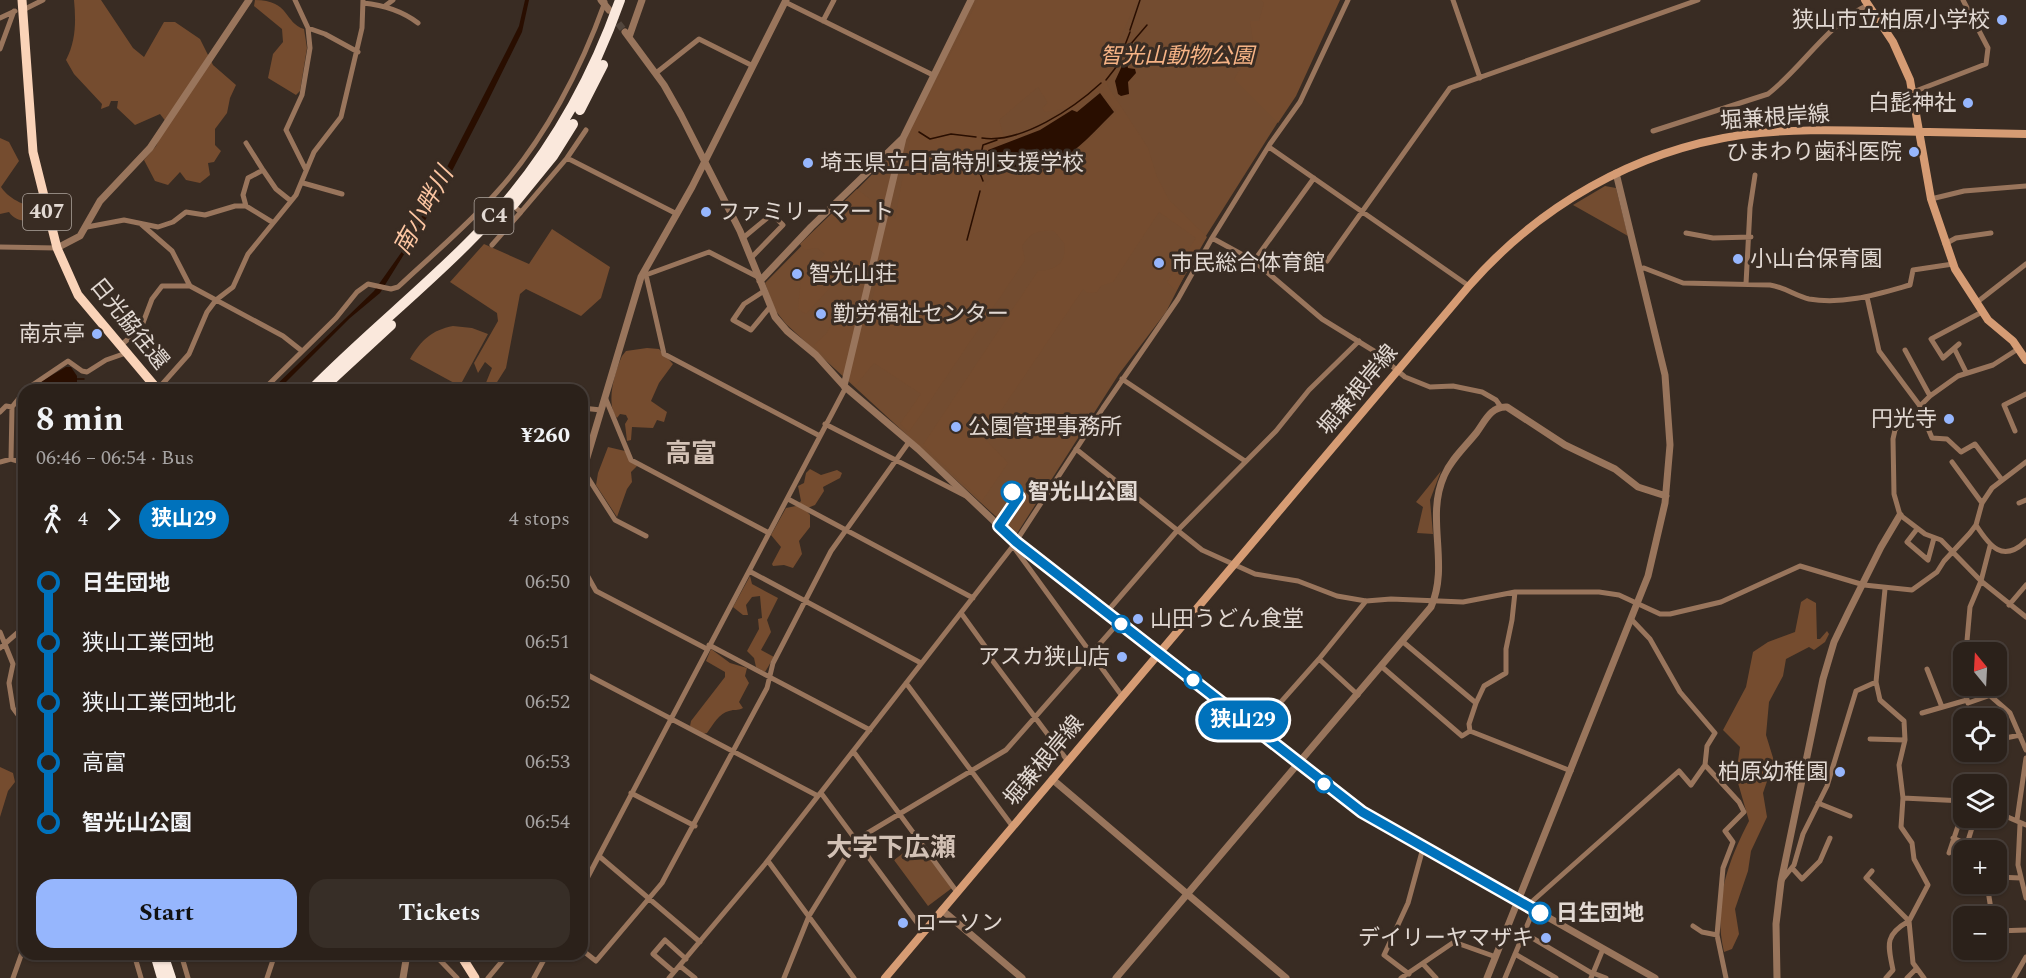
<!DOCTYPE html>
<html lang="en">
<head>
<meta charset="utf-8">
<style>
  body { margin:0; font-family:Spectral,"Noto Sans JP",serif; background:#372e27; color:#f1f3f6; height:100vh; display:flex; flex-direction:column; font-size:22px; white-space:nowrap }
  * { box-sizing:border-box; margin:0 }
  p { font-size:20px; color:#a6a3a2 }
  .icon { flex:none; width:33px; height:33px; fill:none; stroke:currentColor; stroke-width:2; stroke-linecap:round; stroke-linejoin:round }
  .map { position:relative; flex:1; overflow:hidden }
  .drawer { position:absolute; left:18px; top:384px; width:570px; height:576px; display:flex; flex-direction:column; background:#2b211a; border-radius:18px; box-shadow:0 2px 4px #0004,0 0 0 2px #473e39 }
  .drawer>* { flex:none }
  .badge { padding:0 12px; border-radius:20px; font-size:21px; line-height:39px }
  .needle { width:39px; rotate:342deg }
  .tools { position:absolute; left:1953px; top:642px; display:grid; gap:12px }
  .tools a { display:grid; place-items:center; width:54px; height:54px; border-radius:12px; background:#2b211a; box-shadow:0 2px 4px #0004,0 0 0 2px #473e39; font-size:30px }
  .map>.badge { position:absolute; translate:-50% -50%; box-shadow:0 0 0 3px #fff }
  .legs { display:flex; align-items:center; gap:9px; height:66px; padding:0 18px; font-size:20px }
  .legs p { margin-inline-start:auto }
  .head { display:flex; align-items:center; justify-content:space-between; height:102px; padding:0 18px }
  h1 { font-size:33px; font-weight:700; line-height:45px }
  .button { display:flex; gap:12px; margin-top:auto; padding:12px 18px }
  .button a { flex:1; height:69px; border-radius:18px; background:#96b6fd; color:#111; font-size:24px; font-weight:700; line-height:69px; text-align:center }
  .button a+a { background:#372e27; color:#f1f3f6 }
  ul { padding:0 18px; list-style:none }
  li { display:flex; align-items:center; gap:21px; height:60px; font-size:22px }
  li i { display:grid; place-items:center; width:9px; height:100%; margin:0 8px; background:currentColor }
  li i::after { content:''; width:15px; height:15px; margin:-8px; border:4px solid; border-radius:50%; background:#2b211a }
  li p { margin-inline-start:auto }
  li:first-child i { background:linear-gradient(#0000 50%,currentColor 0) }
  li:last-child i { background:linear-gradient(currentColor 50%,#0000 0) }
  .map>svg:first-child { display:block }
</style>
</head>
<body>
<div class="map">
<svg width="2026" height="978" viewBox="0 0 2026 978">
  <rect width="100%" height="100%" fill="#392c23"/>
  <path fill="#734c30" d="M972,0H1339L1293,98L1199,247L1166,312L1119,374L1016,535L786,324L775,310L765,283L896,150Z
    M1605,186L1616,188L1628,236L1573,205Z
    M453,326L472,328L488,334L462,382L456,384L410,359C421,340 432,330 453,326Z
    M1441,471L1430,500L1433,534L1417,533L1423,507L1416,502Z
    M918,842L952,888L928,906L894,860Z"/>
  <path fill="#754c2f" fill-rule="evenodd" d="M74,0H101L133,48L144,57L164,22H175L200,39L213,65L236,85L230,98L227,113L215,129V145L221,151L214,162L208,163L210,175L200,183L186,180L180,172L168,185L155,181L144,160L156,146L167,123L160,114L135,125L117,108L118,101H111L109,106L101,109L102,104L74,74L66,60C76,41 76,21 74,0Z
    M255,0C290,0 284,23 304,29L307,48L300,91L296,95L268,78L273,54L283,42L282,29L254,6Z
    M978,0H1137L1115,50L1107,85L1148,148L1157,177L1169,200L1207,237L1176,291L1167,282L1196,238L1159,212L1113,282L1101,286L1097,292L1087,293L1083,289L983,437L1008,463L982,501L923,445L1038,271C1057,270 1067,263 1064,243L1054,231C1038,230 1031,232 1022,246L1025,260L909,432L900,424L921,394L874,363L855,386L814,345L826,334L835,319L848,318L866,323L879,273L851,274L846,270L806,314L798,309L801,278L825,254L817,248L804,250L800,244L857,189L895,219L912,128ZM1038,87L1048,103L1042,108L1045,112L1075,107L1099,91L1116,111L1115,114C1073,154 1063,175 1000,169L985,185L980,168L988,147L1005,140L999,120Z
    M1261,0H1340L1296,96L1278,123L1234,79L1254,47L1250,21H1259L1264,3Z
    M0,138L9,142L19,161L1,187C11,202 27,204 40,212L41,218C30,222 16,223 9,212L0,214Z
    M552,229L610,267L601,298L581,316L526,289L520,294L506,368L492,390H483L492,368L485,362L478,373L474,363L498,321L497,313L450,282L484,244L529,264Z
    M647,348L659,349L673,364L659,383L651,401L667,412L664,422L657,420L653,428L632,427L631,440L627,441L625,424L628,419L626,415L620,414L617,418C605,404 615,371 622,356L626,351Z
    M608,447L625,451L637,466L631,472L632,482L627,489L617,517L596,485L598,473Z
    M810,469L821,475L837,470L842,473L840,478L823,487L824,491L815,505L805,509L810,515V527L799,541L802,554L793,568L784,565L773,566L772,564L781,547L771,535L786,508L796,506L801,501L798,486L804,483L806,473Z
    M750,576L752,584L778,598L767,620L771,632L761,650L774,657L765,672L756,667L754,658L747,651L759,629L758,619L762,618L760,596L752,597L746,605L748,615H743L733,607Z
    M1807,598L1816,603L1817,639H1820L1827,631L1829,634L1825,642L1814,650L1809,647L1786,659L1783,676L1769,702L1766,735L1774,761L1763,793L1767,817L1751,851L1748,871L1735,909L1739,934L1732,949L1724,952C1713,904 1727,863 1749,821L1736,776L1740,747L1723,730L1746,687L1753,652L1768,642L1795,632L1801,602Z
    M711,649L730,663L747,668L745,676L749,683L739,702L743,708C737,711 735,709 729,711C719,713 713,725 707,733L702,734L690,726L691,721L725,677V672L706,661Z
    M0,767L13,773L15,782L8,791L0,817Z"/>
  <path fill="#290e00" d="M525,0H529L522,32L486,105L434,206L380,293L350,318L278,390H271L374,291L408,243L506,52L519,26Z
    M1126,57L1128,68L1135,69L1136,73L1128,82L1129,94L1121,96L1118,94L1115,81Z
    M1100,93L1114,112C1090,135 1064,170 1026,169C1015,169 1006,166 994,168L988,150L1040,130L1072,110L1077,112Z
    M66,367H71L77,376V382L72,384L70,390L46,387L34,388L33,386Z"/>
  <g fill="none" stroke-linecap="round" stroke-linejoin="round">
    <path stroke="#290e00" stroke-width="1.5" d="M1130,30L1140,0
      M1127,57L1129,46L1147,25
      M1106,80L1117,66L1130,32
      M919,132L930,139L951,134L976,137
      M982,138C1021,144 1074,108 1101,83
      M983,181L978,168L983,145L997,140
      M967,240L980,191
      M77,379H84"/>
    <path stroke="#52463d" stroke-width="7" stroke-dasharray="7 3.5" stroke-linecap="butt" d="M612,15L625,32"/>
    <path stroke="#99755c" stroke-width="5" d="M295,0L308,28L310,48L302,95L286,130L306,170
      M1453,0L1480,78
      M785,2L933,75
      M363,3C383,5 401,10 418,23
      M385,6L393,0
      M23,10L43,0
      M0,18L15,11
      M823,21L834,0
      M308,28L325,34L358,52
      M0,49L14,11
      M656,73L699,39L753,66
      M1913,92L1986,64L1988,48L1963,0
      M1653,131L1768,94C1803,67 1827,24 1868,5
      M246,143L263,170
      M1269,147L1469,286
      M567,158L677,214
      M303,183L342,194
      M1931,199L1964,191L2026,186
      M246,206L243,195L248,178L263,170L276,189L291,201
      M517,209L521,212L567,158L586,130
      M141,224L172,251L190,286L283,336L302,351
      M87,227L124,220L158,227L173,222L186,212L205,215L235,206H246L272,222
      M1686,233L1713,238L1751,237
      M743,238L772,214L783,225L751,258
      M1212,238L1254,261L1322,319L1374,351L1405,377L1430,387L1453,386L1482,392L1496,400L1501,407
      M1945,244L1956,238L1991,233
      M492,245L521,212
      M0,247L57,248
      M1254,261L1314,178
      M1327,261L1450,88L1698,0
      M1640,269L1644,268L1683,283L1770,285C1784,287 1796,296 1809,299C1844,305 1878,294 1910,285L1913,270L1953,264
      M646,275L664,354L820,436
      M643,276L709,252L758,277
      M1746,284L1750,208L1755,175
      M764,291L744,304L733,320L751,330L770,307
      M1867,297L1879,351L1920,406
      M1976,303L2026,264
      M1959,344L1943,358L1931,339L1982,312
      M120,346L141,328L152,299L162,286H190
      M2018,349L1993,365L1958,376L1930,396L1920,406L1918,415L1902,421L1895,430L1893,439L1894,494L1900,515L1925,534L1941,540L1981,581L2026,617
      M1905,350L1930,396
      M1955,350L1966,372
      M1122,379L1245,461
      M25,390L68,361L82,371L87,372L106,360L126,353
      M157,390L189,354L207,312L216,300L233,287L248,254L296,195L314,152L341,117L362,28L363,0
      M263,390L336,318L357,292L368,284L391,289L398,287C431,256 467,226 497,192C545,139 581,69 605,2
      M605,397L631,460L769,533
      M582,408L601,410
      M0,412L6,406L12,407
      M1922,414L1932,438L1947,439L1961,452L1975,444L2002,480
      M825,424L966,496
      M2015,431L2004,405L2026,394
      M1076,449L1202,550L1255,574L1298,581L1337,596L1366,601L1391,599L1463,602L1515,592H1599L1619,595L1660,614H1670L1721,602L1800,566L1864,585L1912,590L1937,572L1944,561L1970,533L1976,525L1982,503L1992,488L2026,462
      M11,459L12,407L24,392
      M0,462L11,459L24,463
      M1952,462L1982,503
      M583,470L615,520L646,536
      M788,499L973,598
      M2019,503L2026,500
      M1976,525C1990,547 2003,563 2026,541
      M1917,529L1907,542L1928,560L1934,538
      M1013,546L1122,696
      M582,566L596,591L707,649
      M749,571L921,663
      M1885,589L1876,682L1880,700L1904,721L1905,740L1899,765L1903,798L1964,801
      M2009,605L2026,585
      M961,613L987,649L992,660L1067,760
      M1106,613L1176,532L1276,431L1309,390L1359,341
      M1631,619L1650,639L1680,692L1715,733L1707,746L1705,765
      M0,632L13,664L9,683L13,708L24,723
      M1402,641L1476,703L1469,724L1470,731L1571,771
      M709,645L870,730
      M0,648L24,627
      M1966,652L1970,607L1981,581L1990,546
      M1381,666L1462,736L1470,731
      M1927,669L1942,707
      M1964,670L1959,671L1968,703L1991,695
      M582,672L818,796
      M906,683L1013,827
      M1979,686L2010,713L2026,750
      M1358,695L1319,659L1366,601
      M1476,703L1484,686L1506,673V649L1512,620L1515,592
      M1922,713L1967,700
      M1256,730L1319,659
      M1870,739L1905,740
      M1996,740L2020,735
      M853,751L957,892
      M631,793L695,826
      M821,793L924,932
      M1903,798L1901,827L1912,843L1914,859L1928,885L1909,921L1913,963L1924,978
      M1818,803L1850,816
      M1996,812L2026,825
      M2017,820L2026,758
      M2020,824L2018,865L2026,898
      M1953,838L1967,844L1975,818
      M1949,853L1964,808
      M599,856L700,942
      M768,861L854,978
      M1792,868L1802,879L1820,861L1830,838
      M1872,871L1866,878L1909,921C1884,935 1888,945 1893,970L1886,978
      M1996,877L2021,878
      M1782,880L1794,865L1803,834L1827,786L1856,691L1876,682
      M1987,884L1992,916
      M582,888L846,387
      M1527,906L1679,771L1691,785L1705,765L1739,802L1744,812L1725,831L1733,842L1723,868L1717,935
      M1693,926L1702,932L1717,935L1726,978
      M1996,931L2026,930
      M1524,933L1593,974
      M582,950L596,961L662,883L767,688L773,663L831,551L909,442
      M134,954L141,978
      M181,954L188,978
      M434,954L457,978
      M1515,954L1556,978
      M1423,964L1436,978
      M680,966L695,978
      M674,972L653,954L665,940L686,959
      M1593,973L1606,978
      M1409,974L1384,955L1408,903L1423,848
      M13,978L24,947
      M267,978L275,954
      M488,978L508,954
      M534,978L547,954
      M669,978L765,864L1013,546L1103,408L1178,299L1212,238L1270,144L1300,102L1348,0
      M784,978L809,916L856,840L1006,750L1119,622
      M1401,978L1454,942L1496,957
      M1505,978L1534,909
      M1591,978L1603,949
      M1907,978L1916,969
      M2014,978L2026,957"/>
    <path stroke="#99755c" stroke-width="7" d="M601,0L609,10
      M625,32L664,85L681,115L740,231L775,317L787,331L816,355L844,386L918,449L1016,542L1362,812L1655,978
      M629,37L642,0
      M57,248L80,236L100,201L150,148L249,0
      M760,281L811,227L903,138L971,0
      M844,386L903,138
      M582,474L641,277L692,187L786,0
      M1052,779L1286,978
      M942,910L1022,978
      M403,978L407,954
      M1116,978L1431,607C1450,564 1425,518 1444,476C1451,459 1466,446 1477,432C1485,421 1491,406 1507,407L1565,445L1615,469L1638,487L1666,496
      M1487,978L1648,576L1665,503L1670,445L1665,375L1616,173
      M1777,978L1776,924L1781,882L1823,679L1834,642L1848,613L1881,547L1900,515"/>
    <path stroke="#d69c74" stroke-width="8" d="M1865,0L1893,42L1910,80L1931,199L1955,269L1988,320L2013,341L2026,360
      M885,978L1469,286C1539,206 1634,151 1741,135C1787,129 1834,130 1881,131C1929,132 1978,133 2026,134"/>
    <path stroke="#fad3b8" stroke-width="9" d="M22,0L33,152L57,248L78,295L158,390
      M460,954L475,978"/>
    <path stroke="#fae8dc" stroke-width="10" d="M580,110L603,65
      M513,205L553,156L573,124
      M327,384L391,325
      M311,390C361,339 417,294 467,244C538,175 587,93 620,0
      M155,954L162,978
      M163,954L171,978"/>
  </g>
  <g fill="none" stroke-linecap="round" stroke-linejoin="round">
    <defs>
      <path id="line-1" d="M1012,492L1019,497L999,526L1016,542L1362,812L1540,913"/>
    </defs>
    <use href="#line-1" stroke="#fff" stroke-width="14"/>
    <use href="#line-1" stroke="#0072bc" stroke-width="9"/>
  </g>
  <g fill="#96b6fd" stroke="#392c23" stroke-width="2">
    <circle cx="2002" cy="20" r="6"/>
    <circle cx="1968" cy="103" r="6"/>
    <circle cx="1914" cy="152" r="6"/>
    <circle cx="808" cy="163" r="6"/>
    <circle cx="706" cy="212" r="6"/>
    <circle cx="1738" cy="259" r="6"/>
    <circle cx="1159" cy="263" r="6"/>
    <circle cx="797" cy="274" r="6"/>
    <circle cx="821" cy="314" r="6"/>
    <circle cx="97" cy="334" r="6"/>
    <circle cx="1949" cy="419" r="6"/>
    <circle cx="956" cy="427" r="6"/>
    <circle cx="1138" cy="619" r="6"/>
    <circle cx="1122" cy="657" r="6"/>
    <circle cx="1840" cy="772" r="6"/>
    <circle cx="903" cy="923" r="6"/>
    <circle cx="1546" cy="938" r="6"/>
  </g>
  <g fill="#fff" stroke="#0072bc" stroke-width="3">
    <circle cx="1012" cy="492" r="10"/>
    <circle cx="1121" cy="624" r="8"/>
    <circle cx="1193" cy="680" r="8"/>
    <circle cx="1324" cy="784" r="8"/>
    <circle cx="1540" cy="913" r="10"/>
  </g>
  <g text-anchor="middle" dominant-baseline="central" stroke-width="6" stroke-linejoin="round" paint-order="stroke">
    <g fill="#392c23" stroke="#afa59e" stroke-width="1.5">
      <rect x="23" y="194" width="48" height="36" rx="4.5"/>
      <rect x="474.5" y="198" width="39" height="36" rx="4.5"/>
    </g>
    <g font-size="21" font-weight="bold" fill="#e2d9d3">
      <text x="47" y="212">407</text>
      <text x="494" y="216">C4</text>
    </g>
    <g font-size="22" fill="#e2d9d3" stroke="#392c23" text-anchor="start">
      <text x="1990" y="20" text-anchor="end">狭山市立柏原小学校</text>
      <text x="1956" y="103" text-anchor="end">白髭神社</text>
      <text x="1902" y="152" text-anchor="end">ひまわり歯科医院</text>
      <text x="820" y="163">埼玉県立日高特別支援学校</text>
      <text x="718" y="212">ファミリーマート</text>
      <text x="1750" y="259">小山台保育園</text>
      <text x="1171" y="263">市民総合体育館</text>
      <text x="809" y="274">智光山荘</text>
      <text x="833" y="314">勤労福祉センター</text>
      <text x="85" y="334" text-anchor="end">南京亭</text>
      <text x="1937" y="419" text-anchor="end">円光寺</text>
      <text x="968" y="427">公園管理事務所</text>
      <text x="1150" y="619">山田うどん食堂</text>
      <text x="1110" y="657" text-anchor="end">アスカ狭山店</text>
      <text x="1828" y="772" text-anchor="end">柏原幼稚園</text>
      <text x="915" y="923">ローソン</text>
      <text x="1534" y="938" text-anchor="end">デイリーヤマザキ</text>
    </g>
    <g font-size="22" font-style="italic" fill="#f6b385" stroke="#392c23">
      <text x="1177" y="56">智光山動物公園</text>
    </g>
    <g font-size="22" fill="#e2d9d3" stroke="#392c23">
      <text transform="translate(1775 118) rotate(-4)">堀兼根岸線</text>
      <text transform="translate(129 324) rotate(51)">日光脇往還</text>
      <text transform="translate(1358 390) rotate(-50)">堀兼根岸線</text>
      <text transform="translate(1044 761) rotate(-50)">堀兼根岸線</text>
    </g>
    <g font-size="22" font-weight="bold" fill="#e2d9d3" stroke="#392c23" text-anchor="start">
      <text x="1028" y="492">智光山公園</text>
      <text x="1556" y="913">日生団地</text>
    </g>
    <g font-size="24" font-style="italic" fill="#fdc6a2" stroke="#392c23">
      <text transform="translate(424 211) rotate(-61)">南小畔川</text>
    </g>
    <g font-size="26" font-weight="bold" fill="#d2c1b5" stroke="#392c23">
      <text x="691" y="454">高富</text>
      <text x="891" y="848">大字下広瀬</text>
    </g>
  </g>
</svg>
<div class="tools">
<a><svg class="needle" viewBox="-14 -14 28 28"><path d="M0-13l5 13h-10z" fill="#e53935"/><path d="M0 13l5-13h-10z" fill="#a6a3a2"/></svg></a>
<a><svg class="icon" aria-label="locate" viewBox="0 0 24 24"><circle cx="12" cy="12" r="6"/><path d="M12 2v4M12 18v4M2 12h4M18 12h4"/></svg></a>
<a><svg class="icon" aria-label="layers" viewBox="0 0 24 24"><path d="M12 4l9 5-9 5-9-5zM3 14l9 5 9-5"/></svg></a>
<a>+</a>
<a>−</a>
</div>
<b class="badge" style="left:1243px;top:720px;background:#0072bc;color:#fff">狭山29</b>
<section class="drawer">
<div class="head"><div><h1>8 min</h1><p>06:46 – 06:54 · Bus</p></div><b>¥260</b></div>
<div class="legs"><svg class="icon" aria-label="walk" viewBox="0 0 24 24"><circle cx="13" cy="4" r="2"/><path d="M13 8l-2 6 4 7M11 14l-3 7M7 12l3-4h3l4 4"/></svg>4<svg class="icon" aria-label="forward" viewBox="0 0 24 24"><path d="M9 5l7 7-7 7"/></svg><b class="badge" style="background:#0072bc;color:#fff">狭山29</b><p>4 stops</p></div>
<ul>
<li><i style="color:#0072bc"></i><b>日生団地</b><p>06:50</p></li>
<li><i style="color:#0072bc"></i><span>狭山工業団地</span><p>06:51</p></li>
<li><i style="color:#0072bc"></i><span>狭山工業団地北</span><p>06:52</p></li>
<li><i style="color:#0072bc"></i><span>高富</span><p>06:53</p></li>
<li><i style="color:#0072bc"></i><b>智光山公園</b><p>06:54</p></li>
</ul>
<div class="button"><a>Start</a><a>Tickets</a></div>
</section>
</div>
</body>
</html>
